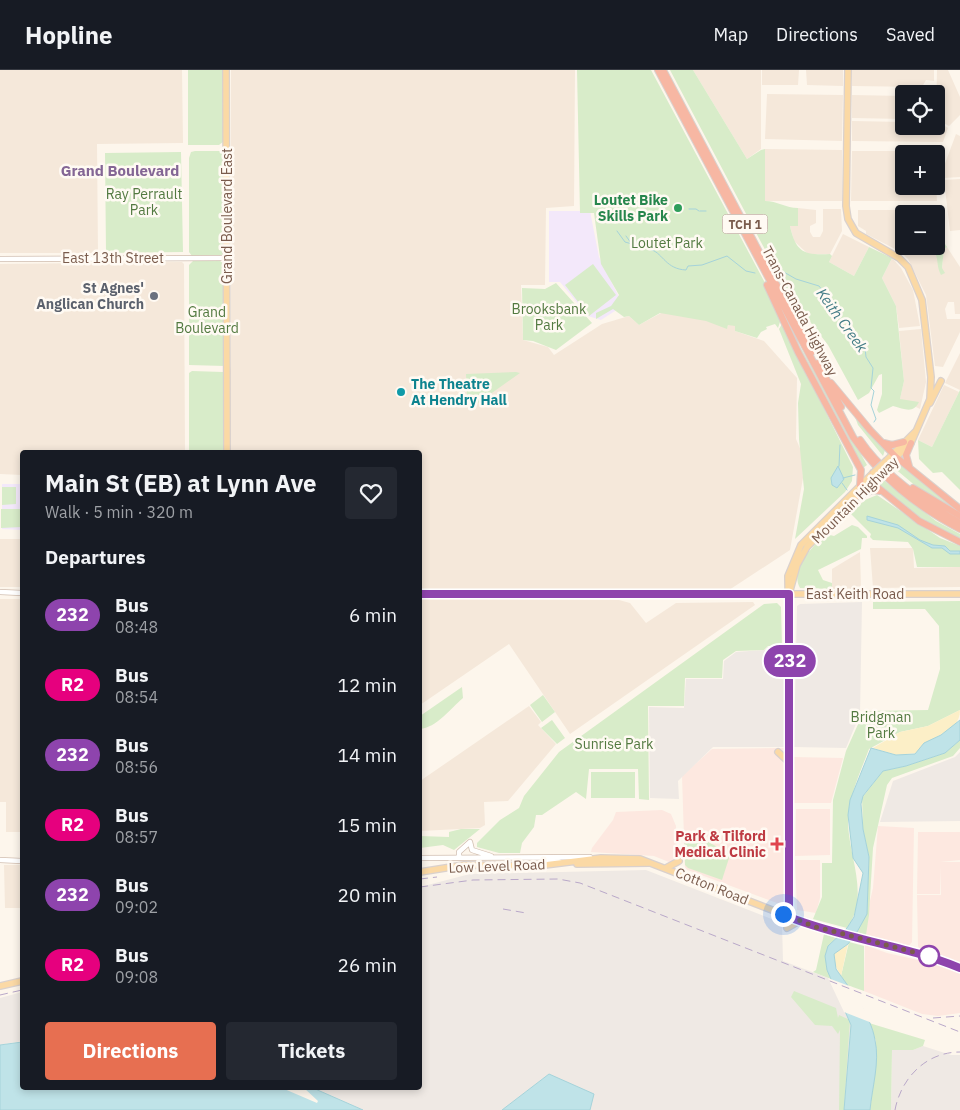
<!DOCTYPE html>
<html lang="en">
<head>
<meta charset="utf-8">
<style>
  body { margin:0; font-family:"IBM Plex Sans",sans-serif; background:#242831; color:#f1f3f6; height:100vh; display:flex; flex-direction:column; font-size:19px; white-space:nowrap }
  * { box-sizing:border-box; margin:0 }
  p { font-size:16px; color:#9ea1a6 }
  .icon { flex:none; width:28px; height:28px; fill:none; stroke:currentColor; stroke-width:2; stroke-linecap:round; stroke-linejoin:round }
  .map { position:relative; flex:1; overflow:hidden }
  .side { position:absolute; left:20px; top:380px; width:402px; height:640px; display:flex; flex-direction:column; background:#171b24; border-radius:5px; box-shadow:0 2px 8px #0003 }
  .side>* { flex:none }
  .badge { padding:0 10px; border-radius:16px; font-size:18px; line-height:32px }
  .fabs { position:absolute; left:895px; top:15px; display:grid; gap:10px }
  .fabs a { display:grid; place-items:center; width:50px; height:50px; border-radius:5px; background:#171b24; box-shadow:0 2px 8px #0003; font-size:25px }
  .you { position:absolute; width:25px; height:25px; margin:-12px; border:4px solid #fff; border-radius:50%; background:#1a73e8; box-shadow:0 0 0 8px #1a73e833 }
  .map>.badge { position:absolute; translate:-50% -50%; box-shadow:0 0 0 2px #fff }
  h2 { padding:0 25px; font-size:19px; line-height:45px }
  .round { display:grid; place-items:center; flex:none; width:52px; height:52px; border-radius:5px; background:#242831 }
  .overview { display:flex; align-items:center; justify-content:space-between; height:85px; padding:0 25px }
  h1 { font-size:24px; font-weight:800; line-height:38px }
  .button { display:flex; gap:10px; margin-top:auto; padding:10px 25px }
  .button a { flex:1; height:58px; border-radius:5px; background:#e76f51; color:#fff; font-size:20px; font-weight:800; line-height:58px; text-align:center }
  .button a+a { background:#242831; color:#f1f3f6 }
  ul { padding:0; list-style:none }
  li { display:flex; align-items:center; gap:15px; height:70px; padding:0 25px }
  li div { flex:1 }
  li b { display:block; font-size:19px }
  li em { font-style:normal }
  li .badge { min-width:55px; font-weight:700; text-align:center }
  header { display:flex; align-items:center; gap:30px; box-sizing:border-box; height:70px; padding:0 25px; background:#171b24; border-bottom:1px solid #363941 }
  header strong { font-size:24px }
  nav { display:flex; gap:28px; margin-inline-start:auto; font-size:18px }
  .map>svg:first-child { display:block }
</style>
</head>
<body>
<header>
<strong>Hopline</strong>
<nav><a>Map</a><a>Directions</a><a>Saved</a></nav>
</header>
<div class="map">
<svg width="960" height="1040" viewBox="0 0 960 1040">
  <rect width="100%" height="100%" fill="#fdf6ec"/>
  <path fill="#f5e8da" d="M0,0H182L183,73L97,74L98,183H0Z
    M231,0H575L574,136L546,138L545,215H521L523,270L548,277L554,285L602,254L629,246L639,255L663,242H697L727,258L729,253L735,254V261L764,271L797,308L796,369L801,381L803,408L790,480L726,522L420,519V382H229V303L231,296Z
    M693,0H761V79L747,89Z
    M762,0H799L798,15H762Z
    M806,0H843V16L807,15Z
    M852,0H934V11L926,10L922,17L852,16Z
    M937,0H948L960,27V45L949,56L936,49Z
    M767,24L843,25L842,71L765,69Z
    M852,25L904,26V49L852,48Z
    M852,51L904,52V56H936L938,52L948,58L943,72L852,71Z
    M956,64L960,66V107L944,108L943,99Z
    M765,79L842,80V131H765Z
    M852,81H940L936,91V84H904V116H936L937,131H851Z
    M960,109V160L950,161L944,110Z
    M798,138L816,140V153L810,156V162L813,167H820L823,161V139H841L842,161L830,184H808L794,171L790,156L798,155Z
    M858,140H927L925,144H904V176H936V144H929L931,140H938L941,166L945,174L934,181L942,198L944,179L947,177L960,197V244H955L954,232H948L945,239L947,249H960V262L943,297L935,296L926,225L908,189L901,182L866,164V161L858,156Z
    M843,164L869,177L854,206L829,192Z
    M892,188L901,198L913,220L920,256L899,258L896,236L882,208Z
    M182,192L184,194L185,382H22V405L0,404V194Z
    M921,259L926,312L920,339L900,329L904,311L899,261Z
    M960,283V320L945,313Z
    M944,315L959,322L932,377L918,370Z
    M0,469H22V517H0Z
    M870,478H913L914,498L960,497V517L873,518Z
    M860,482L861,519H832V499Z
    M0,529H22V786H21V762H6V732H0Z
    M420,529L619,530L630,533L646,553L676,533L753,532L755,535L570,664L509,574L420,635Z
    M529,636L541,652L538,655L556,674L508,731L484,732L485,755L480,758L420,761V711Z
    M4,795H22V838H5Z"/>
  <path fill="#fde8e0" d="M785,678V836L685,799L682,706L712,679Z
    M794,687L843,688L831,733H794Z
    M796,739H830V785L795,786Z
    M662,740L671,744L676,756L677,785L675,791L669,792L654,786L591,782L592,778L613,750L616,742Z
    M878,756L914,758L912,872L908,877L862,865L873,818Z
    M918,762H960V790L940,792H960V893L920,880L918,876L917,825H941V797L940,824H917Z
    M795,790H820V828L816,843L797,840Z
    M865,875L887,883L931,893L960,904V943L938,946L922,944L864,921Z"/>
  <path fill="#efe9e4" d="M862,532L860,644L846,678L794,677L797,536L800,534Z
    M768,577L785,578L786,677H713L678,711L679,729L650,728L649,637L684,638L686,609H723L724,591L736,582L765,580Z
    M960,682V751L880,752L893,711L955,687Z
    M646,800L782,853L783,891L831,909L851,955L844,1040H590L549,1004L502,1040H362L313,1018H420V817L470,804Z
    M22,922V971L0,975V928Z
    M923,976L951,985H960V1040H891L892,980H913Z"/>
  <path fill="#f3e8fa" d="M549,141H590L599,187L622,233L615,241L601,250L588,246L560,212H549Z
    M2,414H22V460L2,459Z"/>
  <path fill="#d8ecc9" d="M188,0H225L224,71L219,75H188Z
    M577,0H651L764,211L784,245V251L780,252L778,258L775,254L766,257L767,259L761,262L757,268L735,261V256L728,255L727,259L706,251L660,243L639,255L629,246L624,247L613,239L596,249V243L611,236L619,225L601,194L594,143H580Z
    M670,0H693L747,89L761,80L765,79V131C777,131 786,138 798,138V156H790C796,183 804,185 830,184L832,186L829,192L854,206L869,177L892,188L882,208L896,236L904,311L900,329L919,332C913,344 905,339 893,336L879,343L877,340L882,324V304L879,305L869,323L858,330L828,275L788,223Z
    M195,81H221L224,83L225,184L223,185L192,186L189,182V88L191,82Z
    M181,82L183,182L106,183L105,83Z
    M945,174L947,177L944,179L942,198L945,203L941,205C936,196 939,189 934,181Z
    M193,191H220L224,194L225,296L189,295V195Z
    M593,194L616,225L589,246L565,215Z
    M556,213L592,253L556,280L533,271L523,270L522,218L545,219Z
    M782,254L853,397L852,411L845,422L795,469L804,419L799,369L798,333L801,314L779,259Z
    M793,264L867,395L863,398Z
    M192,301L223,302L225,382H189V303Z
    M516,302L520,303L475,335L474,326H467L466,304Z
    M960,320V420L942,402L933,403L919,389L918,370L932,377Z
    M855,347L885,380L883,386L858,355Z
    M901,395L960,443L918,418L893,397Z
    M882,409L936,451L960,464V468C933,456 896,438 879,413Z
    M2,417H16V434L2,435Z
    M877,425L940,468L960,476V497H917L913,479L908,472L873,470L870,467L871,464L850,443L865,430Z
    M1,439H22V457L1,458Z
    M852,455L858,457L867,466V468H862L861,479L818,500L823,510L832,513V519L800,518C789,499 814,475 826,464L834,466Z
    M960,531V640L928,656L900,662L869,679C860,703 848,728 848,753C849,788 870,826 847,858L813,849L822,827V793H832L833,730L846,681L864,641L928,640L940,599L939,556L925,539H873V532Z
    M777,533L781,537L782,576H768L764,580L736,581L723,590L722,608H685L684,636H648L649,730L639,729L638,699H589L586,729L576,722L542,745H536L534,757L522,773L520,783H499L477,777V773L500,750L519,738L524,726L559,682L764,534Z
    M462,617L463,628C451,638 436,658 420,659V646Z
    M543,625L555,642L542,652L530,635Z
    M552,650L565,668L557,674L541,658Z
    M960,670V678L953,686L892,708L887,715L873,778L869,845L866,865L857,862L867,841L869,787L863,759L862,728L883,701L906,696L945,683Z
    M591,702H635V728H591Z
    M461,759H480L454,780L443,775L420,778V766L449,767V762Z
    M684,762C695,764 722,779 730,785L722,810L688,798L685,795Z
    M824,864L836,868L830,874L826,896L831,909L813,902L816,900Z
    M849,872L864,876V921L847,915L841,906Z
    M794,921L836,938L838,948L839,945L850,950L844,1040H839L840,960L838,964L832,956L815,955L791,927Z
    M869,953L925,970L923,976L913,980H892L891,1040H870L876,971Z"/>
  <path fill="#fcefc7" d="M960,640C960,665 928,664 917,683L896,685L873,678L900,662L928,656Z
    M848,874L841,906L835,895L833,885Z"/>
  <path fill="#bfe3e8" stroke="#a5d3da" d="M838,396L844,409L837,418L832,415L831,408Z
    M867,446L898,455L920,470L933,475L945,476L950,481H960V484H950L942,478H932L898,458L867,450Z
    M960,650V670L945,683L906,696L883,701L863,726L861,734L863,759L869,787L867,844L857,862L848,874L834,884L836,899C850,919 871,945 875,970C880,992 872,1018 870,1040H844L851,955L827,900L825,886L828,876L847,858L854,847L863,803L853,788L848,745L850,730L871,678L896,685L915,684L924,673L941,665Z
    M22,972V1018H313L363,1040H0V975Z
    M549,1004L594,1024L590,1040H502Z"/>
  <path fill="#fdf6ec" d="M828,908L852,917L872,953L844,942Z
    M282,1018H304L318,1031L317,1033Z"/>
  <g fill="none" stroke-linecap="round" stroke-linejoin="round">
    <path stroke="#a5d3da" stroke-width="1" d="M689,139H696L699,141
      M700,141H706
      M617,161L625,172C634,175 644,176 652,180C663,184 666,199 686,200L688,196L702,195L727,186L746,201L755,203
      M626,166L631,173
      M782,201L796,209L819,216L831,231L847,263L865,278L866,287L873,298L871,318L874,321L871,335L876,349L874,352
      M839,396L840,375
      M843,408L855,405
      M842,413L847,420"/>
    <defs>
      <path id="minor" d="M0,189L227,188
        M0,522L22,523
        M470,772L472,780L491,786
        M420,788L590,787
        M459,788V782L470,772
        M543,789L560,792
        M0,790L22,791"/>
      <path id="major" d="M226,0L227,382
        M848,0L846,136L848,149L856,163L899,188L908,197L922,230L931,307L930,329L911,373L890,393
        M930,333L941,311
        M887,390L915,362
        M420,524H960
        M789,524L797,495L807,477L873,410
        M778,682L790,693
        M577,794L649,793
        M666,798L679,791
        M420,802L464,795L537,796L601,788L640,789L816,857L932,887L960,898
        M789,847L790,644L788,506L801,475L873,403
        M787,858L799,851
        M0,916L22,911"/>
      <path id="highway" d="M658,0L853,367C881,408 916,436 960,459
        M663,0L812,282
        M767,215L798,282L861,400L860,415
        M818,293L841,337
        M831,313L870,360L896,387L960,439
        M860,370C883,404 925,433 960,453
        M884,373L892,375L904,372
        M909,396L906,385L911,373
        M873,403L871,412L919,451L960,472
        M913,418L960,446
        M859,426L872,420L880,421"/>
    </defs>
    <use href="#minor" stroke="#d1beb0" stroke-width="6"/>
    <use href="#major" stroke="#dad1cd" stroke-width="8"/>
    <use href="#highway" stroke="#dad1cd" stroke-width="8"/>
    <use href="#minor" stroke="#fff" stroke-width="4.5"/>
    <use href="#major" stroke="#fbd9a5" stroke-width="5.5"/>
    <use href="#highway" stroke="#f7b7a3" stroke-width="6"/>
    <path stroke="#b9a8c9" stroke-width="1" stroke-dasharray="8 5" stroke-linecap="butt" d="M420,809L437,807
      M420,817L473,810L558,809L580,813L960,962
      M503,839L526,843
      M0,925L22,920
      M933,948L960,946
      M895,1040C901,1008 926,982 960,982"/>
    <defs>
      <path id="major-bridge" d="M873,403L887,390
        M877,407L890,393"/>
    </defs>
    <use href="#major-bridge" stroke="#dad1cd" stroke-width="8" stroke-linecap="butt"/>
    <use href="#major-bridge" stroke="#fbd9a5" stroke-width="5.5"/>
  </g>
  <g fill="none" stroke-linecap="round" stroke-linejoin="round">
    <defs>
      <path id="line" d="M420,524H789V847C844,869 905,875 960,898"/>
    </defs>
    <use href="#line" stroke="#fff" stroke-width="11"/>
    <use href="#line" stroke="#8e44ad" stroke-width="8"/>
    <path stroke="#7a5c4d" stroke-width="5" stroke-dasharray="0 9" d="M783,844L816,857L929,886"/>
  </g>
  <circle fill="#2e9e5b" stroke="#fffaf3" stroke-width="2" cx="678" cy="138" r="5"/>
  <circle fill="#6b7280" stroke="#fffaf3" stroke-width="2" cx="154" cy="226" r="5"/>
  <circle fill="#0f9aa8" stroke="#fffaf3" stroke-width="2" cx="401" cy="322" r="5"/>
  <path fill="#e0444e" stroke="#fffaf3" stroke-width="2" d="M774.5 766.5h5v5h5v5h-5v5h-5v-5h-5v-5h5z"/>
  <circle fill="#fff" stroke="#8e44ad" stroke-width="2.5" cx="929" cy="886" r="10"/>
  <g text-anchor="middle" dominant-baseline="central" stroke-width="5" stroke-linejoin="round" paint-order="stroke">
    <rect fill="#fffaf3" stroke="#a28b7f" stroke-width="1" x="722.5" y="144.5" width="45" height="19" rx="4"/>
    <g font-size="12" font-weight="bold" fill="#7a5c4d">
      <text x="745" y="154">TCH 1</text>
    </g>
    <g font-size="14" fill="#537a41" stroke="#fffaf3">
      <text x="144" y="124">Ray Perrault<tspan x="144" dy="16">Park</tspan></text>
      <text x="667" y="173">Loutet Park</text>
      <text x="549" y="239">Brooksbank<tspan x="549" dy="16">Park</tspan></text>
      <text x="207" y="242">Grand<tspan x="207" dy="16">Boulevard</tspan></text>
      <text x="881" y="647">Bridgman<tspan x="881" dy="16">Park</tspan></text>
      <text x="614" y="674">Sunrise Park</text>
    </g>
    <g font-size="14" font-weight="bold" fill="#27864d" stroke="#fffaf3" text-anchor="end">
      <text x="668" y="130">Loutet Bike<tspan x="668" dy="16">Skills Park</tspan></text>
    </g>
    <g font-size="14" fill="#7a5c4d" stroke="#fffaf3">
      <text transform="translate(227 146) rotate(-90)">Grand Boulevard East</text>
      <text x="113" y="188">East 13th Street</text>
      <text transform="translate(800 241) rotate(62)">Trans-Canada Highway</text>
      <text transform="translate(855 430) rotate(-45)">Mountain Highway</text>
      <text x="855" y="524">East Keith Road</text>
      <text transform="translate(497 796) rotate(-2)">Low Level Road</text>
      <text transform="translate(712 816) rotate(22)">Cotton Road</text>
    </g>
    <g font-size="14" font-weight="bold" fill="#5b616d" stroke="#fffaf3" text-anchor="end">
      <text x="144" y="218">St Agnes'<tspan x="144" dy="16">Anglican Church</tspan></text>
    </g>
    <g font-size="14" font-weight="bold" fill="#0d838f" stroke="#fffaf3" text-anchor="start">
      <text x="411" y="314">The Theatre<tspan x="411" dy="16">At Hendry Hall</tspan></text>
    </g>
    <g font-size="14" font-weight="bold" fill="#be3a42" stroke="#fffaf3" text-anchor="end">
      <text x="766" y="766">Park &amp; Tilford<tspan x="766" dy="16">Medical Clinic</tspan></text>
    </g>
    <g font-size="15" font-weight="bold" fill="#846695" stroke="#fffaf3">
      <text x="120" y="100">Grand Boulevard</text>
    </g>
    <g font-size="15" font-style="italic" fill="#437c86" stroke="#fffaf3">
      <text transform="translate(842 250) rotate(54)">Keith Creek</text>
    </g>
  </g>
</svg>
<div class="fabs">
<a><svg class="icon" aria-label="locate" viewBox="0 0 24 24"><circle cx="12" cy="12" r="6"/><path d="M12 2v4M12 18v4M2 12h4M18 12h4"/></svg></a>
<a>+</a>
<a>−</a>
</div>
<div class="you" style="left:783px;top:844px"></div>
<b class="badge" style="left:790px;top:591px;background:#8e44ad;color:#fff">232</b>
<section class="side">
<div class="overview"><div><h1>Main St (EB) at Lynn Ave</h1><p>Walk · 5 min · 320 m</p></div><a class="round"><svg class="icon" aria-label="heart" viewBox="0 0 24 24"><path d="M12 20l-8-8c-3-5 5-10 8-4 3-6 11-1 8 4z"/></svg></a></div>
<h2>Departures</h2>
<ul>
<li><span class="badge" style="background:#8e44ad;color:#fff">232</span><div><b>Bus</b><p>08:48</p></div><em>6 min</em></li>
<li><span class="badge" style="background:#e6007e;color:#fff">R2</span><div><b>Bus</b><p>08:54</p></div><em>12 min</em></li>
<li><span class="badge" style="background:#8e44ad;color:#fff">232</span><div><b>Bus</b><p>08:56</p></div><em>14 min</em></li>
<li><span class="badge" style="background:#e6007e;color:#fff">R2</span><div><b>Bus</b><p>08:57</p></div><em>15 min</em></li>
<li><span class="badge" style="background:#8e44ad;color:#fff">232</span><div><b>Bus</b><p>09:02</p></div><em>20 min</em></li>
<li><span class="badge" style="background:#e6007e;color:#fff">R2</span><div><b>Bus</b><p>09:08</p></div><em>26 min</em></li>
</ul>
<div class="button"><a>Directions</a><a>Tickets</a></div>
</section>
</div>
</body>
</html>
